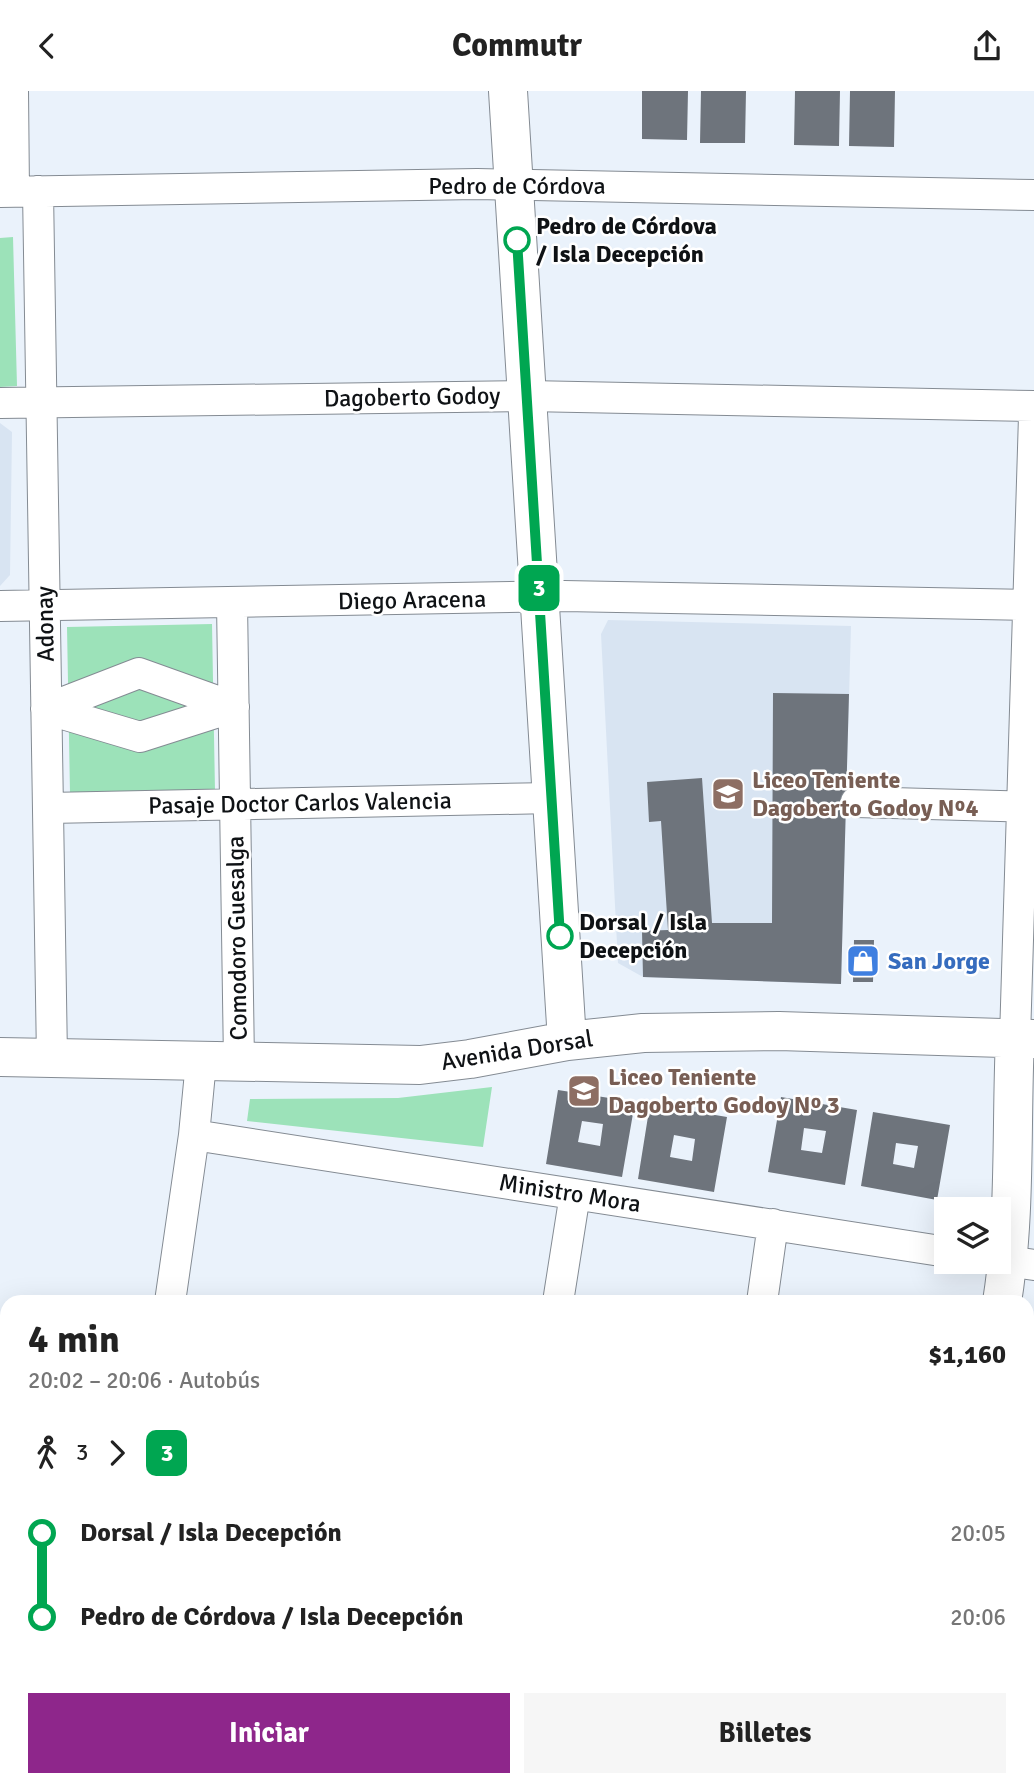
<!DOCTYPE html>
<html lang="es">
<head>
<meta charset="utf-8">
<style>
  body { margin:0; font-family:Signika,sans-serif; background:#f6f6f6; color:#222; height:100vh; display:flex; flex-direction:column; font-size:26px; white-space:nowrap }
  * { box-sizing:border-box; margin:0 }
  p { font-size:23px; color:#767676 }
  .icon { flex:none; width:38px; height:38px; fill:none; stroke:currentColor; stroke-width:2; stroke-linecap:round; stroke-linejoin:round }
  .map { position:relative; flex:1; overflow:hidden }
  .drawer { position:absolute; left:0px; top:1204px; width:1034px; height:492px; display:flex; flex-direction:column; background:#fff; border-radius:21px 21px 0 0; box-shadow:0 7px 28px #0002 }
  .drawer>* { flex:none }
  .badge { padding:0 14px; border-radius:10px; font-size:24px; line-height:46px }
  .buttons { position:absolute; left:934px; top:1106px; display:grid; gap:14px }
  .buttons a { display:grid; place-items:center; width:77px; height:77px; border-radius:0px; background:#fff; box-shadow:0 7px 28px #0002; font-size:35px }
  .map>.badge { position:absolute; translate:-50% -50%; box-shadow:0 0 0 4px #fff }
  .legs { display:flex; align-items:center; gap:10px; height:77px; padding:0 28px; font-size:23px }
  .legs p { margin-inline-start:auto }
  .overview { display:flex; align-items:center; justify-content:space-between; height:119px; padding:0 28px }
  h1 { font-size:38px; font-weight:700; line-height:52px }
  .cta { display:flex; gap:14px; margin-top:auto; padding:14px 28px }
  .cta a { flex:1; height:80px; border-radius:0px; background:#8e268b; color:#fff; font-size:28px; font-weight:700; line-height:80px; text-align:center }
  .cta a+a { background:#f6f6f6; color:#222 }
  ul { padding:0 28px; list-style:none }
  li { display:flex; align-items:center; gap:24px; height:84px; font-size:26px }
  li i { display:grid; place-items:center; width:10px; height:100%; margin:0 9px; background:currentColor }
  li i::after { content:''; width:18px; height:18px; margin:-9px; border:5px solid; border-radius:50%; background:#fff }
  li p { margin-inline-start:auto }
  li:first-child i { background:linear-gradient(#0000 50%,currentColor 0) }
  li:last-child i { background:linear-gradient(currentColor 50%,#0000 0) }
  header { display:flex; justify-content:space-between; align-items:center; height:91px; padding:0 28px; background:#fff; font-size:32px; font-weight:700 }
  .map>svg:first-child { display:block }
</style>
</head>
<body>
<header><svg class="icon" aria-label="back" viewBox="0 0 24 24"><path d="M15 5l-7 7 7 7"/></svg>Commutr<svg class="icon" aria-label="share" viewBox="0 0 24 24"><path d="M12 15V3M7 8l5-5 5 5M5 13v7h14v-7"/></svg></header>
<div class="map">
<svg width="1034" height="1695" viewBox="0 0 1034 1695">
  <rect width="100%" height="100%" fill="#eaf2fb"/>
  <path fill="#d8e4f2" d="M0,332L12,341L10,484L0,495Z
    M608,529L851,535L841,893L643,886L618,872L601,543Z"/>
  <path fill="#9ce2b9" d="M13,146L17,295L0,296V147Z
    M212,533L215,700L70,702L67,536Z
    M492,996L483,1056L247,1030L250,1008L398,1007Z"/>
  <path fill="#6e747c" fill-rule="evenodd" d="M642,0H688L687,49L642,48Z
    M701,0H746L745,52H700Z
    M795,0H840L839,55L794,54Z
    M850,0H895L894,56L849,55Z
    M773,602L849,603L841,893L643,886L642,840L668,839L661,730L649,731L647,691L702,687L712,832H772Z
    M854,849H874L873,891H853Z
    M558,999L635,1011L622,1086L546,1073ZM582,1030L603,1033L600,1055L578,1051Z
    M781,1006L857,1019L845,1094L768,1081ZM804,1037L826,1040L822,1062L801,1059Z
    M650,1013L727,1026L714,1101L638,1088ZM674,1044L695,1048L692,1070L670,1066Z
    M873,1021L950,1034L937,1109L861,1095ZM896,1052L918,1055L914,1077L893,1073Z"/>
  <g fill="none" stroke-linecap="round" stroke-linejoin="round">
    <defs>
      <path id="street" d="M13,0L14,100
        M38,100L52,967
        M0,101L477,93L1034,104
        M0,312L528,305L1034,315
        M232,512L239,971
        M0,515L564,505L1034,514
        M139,582L234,616L140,646L46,618Z
        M856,711L1034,716
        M48,717L552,707
        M1015,947L1034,325
        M194,1044L947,1161
        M999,1169L1034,1174
        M170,1211L194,1044L201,971
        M558,1211L575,1103
        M762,1211L773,1133
        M941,1689L982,1695
        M34,1695L35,1689
        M239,1695L240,1689
        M444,1695L445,1689"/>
      <path id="secondary" d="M508,0L567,950
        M0,966L420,974L470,968L567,950L643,942L779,940L1034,948
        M1002,1211C1016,1124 1011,1035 1015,947
        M928,1695L929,1689"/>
    </defs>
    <use href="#street" stroke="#848b93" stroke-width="32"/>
    <use href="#secondary" stroke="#848b93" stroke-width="40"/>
    <use href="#street" stroke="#fff" stroke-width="30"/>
    <use href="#secondary" stroke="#fff" stroke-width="38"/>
  </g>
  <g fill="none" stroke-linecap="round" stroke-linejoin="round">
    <defs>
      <path id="line-1" d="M517,149L560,845"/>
    </defs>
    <use href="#line-1" stroke="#fff" stroke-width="16"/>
    <use href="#line-1" stroke="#00a651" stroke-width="10"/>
  </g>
  <defs>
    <symbol id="school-square" viewBox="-11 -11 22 22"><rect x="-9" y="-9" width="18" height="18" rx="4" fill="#8d6e63" stroke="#fff"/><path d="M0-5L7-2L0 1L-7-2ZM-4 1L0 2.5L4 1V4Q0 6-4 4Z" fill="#fff"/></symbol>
    <symbol id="shop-square" viewBox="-11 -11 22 22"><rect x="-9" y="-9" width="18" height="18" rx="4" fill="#3f7fe0" stroke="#fff"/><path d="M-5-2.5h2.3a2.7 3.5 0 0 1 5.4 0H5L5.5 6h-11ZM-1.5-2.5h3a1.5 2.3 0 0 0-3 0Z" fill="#fff"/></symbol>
  </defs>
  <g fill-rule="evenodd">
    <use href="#school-square" x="709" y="684" width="38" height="38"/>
    <use href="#shop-square" x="844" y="851" width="38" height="38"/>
    <use href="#school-square" x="565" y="981" width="38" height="38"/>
  </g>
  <g fill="#fff" stroke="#00a651" stroke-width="3.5">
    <circle cx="517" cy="149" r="12"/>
    <circle cx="560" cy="845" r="12"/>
  </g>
  <g text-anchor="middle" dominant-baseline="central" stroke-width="5" stroke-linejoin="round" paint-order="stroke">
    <g font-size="24" fill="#0f1215" stroke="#fff">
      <text x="517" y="95">Pedro de Córdova</text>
      <text transform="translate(412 306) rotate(-1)">Dagoberto Godoy</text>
      <text transform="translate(412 509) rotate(-1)">Diego Aracena</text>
      <text transform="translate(45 533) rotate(-91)">Adonay</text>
      <text transform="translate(300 712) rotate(-1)">Pasaje Doctor Carlos Valencia</text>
      <text transform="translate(237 847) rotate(-91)">Comodoro Guesalga</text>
      <text transform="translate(517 959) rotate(-9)">Avenida Dorsal</text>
      <text transform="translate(570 1102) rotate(9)">Ministro Mora</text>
    </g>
    <g font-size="24" font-weight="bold" fill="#0f1215" stroke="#fff" text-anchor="start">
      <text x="536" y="135">Pedro de Córdova<tspan x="536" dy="28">/ Isla Decepción</tspan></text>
      <text x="579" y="831">Dorsal / Isla<tspan x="579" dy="28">Decepción</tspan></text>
    </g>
    <g font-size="24" font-weight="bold" fill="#785e54" stroke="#fff" text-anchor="start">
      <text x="752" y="689">Liceo Teniente<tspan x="752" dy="28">Dagoberto Godoy Nº4</tspan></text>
      <text x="608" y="986">Liceo Teniente<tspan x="608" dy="28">Dagoberto Godoy Nº 3</tspan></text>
    </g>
    <g font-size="24" font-weight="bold" fill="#366cbe" stroke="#fff" text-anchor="start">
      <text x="888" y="870">San Jorge</text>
    </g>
  </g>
</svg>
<div class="buttons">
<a><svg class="icon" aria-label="layers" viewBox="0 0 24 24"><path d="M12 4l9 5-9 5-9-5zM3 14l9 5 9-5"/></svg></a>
</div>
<b class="badge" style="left:539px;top:497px;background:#00a651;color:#fff">3</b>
<section class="drawer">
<div class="overview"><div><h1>4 min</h1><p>20:02 – 20:06 · Autobús</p></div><b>$1,160</b></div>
<div class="legs"><svg class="icon" aria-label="walk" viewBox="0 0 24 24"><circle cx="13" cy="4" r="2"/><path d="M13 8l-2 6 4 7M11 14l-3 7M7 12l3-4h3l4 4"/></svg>3<svg class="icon" aria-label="forward" viewBox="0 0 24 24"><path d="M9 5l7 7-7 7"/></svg><b class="badge" style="background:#00a651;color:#fff">3</b></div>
<ul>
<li><i style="color:#00a651"></i><b>Dorsal / Isla Decepción</b><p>20:05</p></li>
<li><i style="color:#00a651"></i><b>Pedro de Córdova / Isla Decepción</b><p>20:06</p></li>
</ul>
<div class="cta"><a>Iniciar</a><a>Billetes</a></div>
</section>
</div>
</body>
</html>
